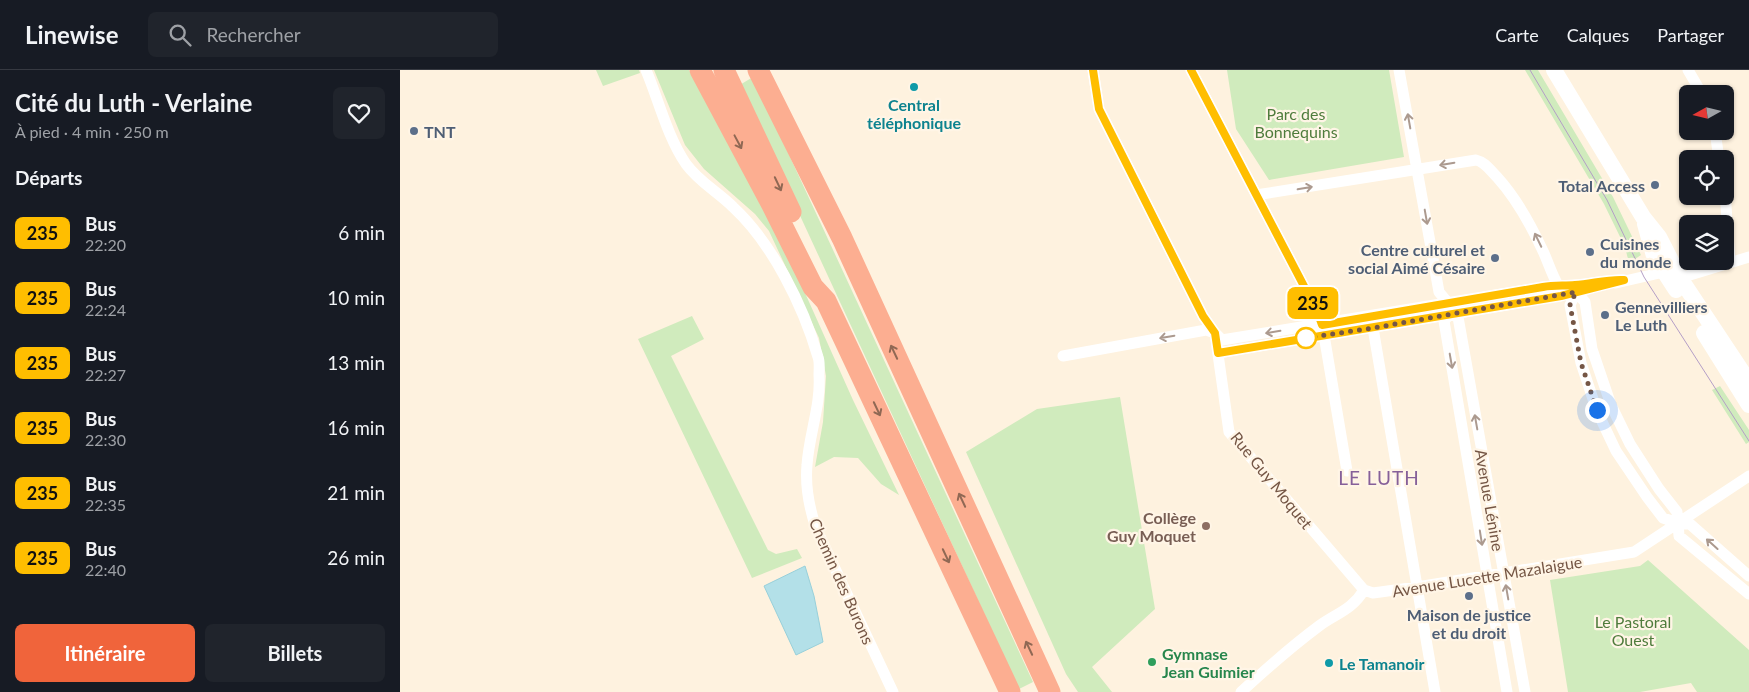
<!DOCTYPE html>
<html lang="fr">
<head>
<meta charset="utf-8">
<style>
  body { margin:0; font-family:Lato,sans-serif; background:#20242c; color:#f1f3f6; height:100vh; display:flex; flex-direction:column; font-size:19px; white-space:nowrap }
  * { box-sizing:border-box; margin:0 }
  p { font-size:16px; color:#9ea1a6 }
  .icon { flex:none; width:28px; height:28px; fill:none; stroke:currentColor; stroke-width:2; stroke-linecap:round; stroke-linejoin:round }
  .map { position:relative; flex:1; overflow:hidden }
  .side { display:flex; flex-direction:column; background:#171b24; width:400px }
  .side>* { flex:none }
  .badge { padding:0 10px; border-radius:8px; font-size:18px; line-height:32px }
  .needle { width:32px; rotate:262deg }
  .buttons { position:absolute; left:1279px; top:15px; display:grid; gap:10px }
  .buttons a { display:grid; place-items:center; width:55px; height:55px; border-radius:8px; background:#171b24; box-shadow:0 1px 4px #0004; font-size:25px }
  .you { position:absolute; width:25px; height:25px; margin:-12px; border:4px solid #fff; border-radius:50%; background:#1a73e8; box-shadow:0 0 0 8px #1a73e833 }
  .map>.badge { position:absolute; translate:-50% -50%; box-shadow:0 0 0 2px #fff }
  h2 { padding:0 15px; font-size:19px; line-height:45px }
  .round { display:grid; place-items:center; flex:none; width:52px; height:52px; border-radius:8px; background:#20242c }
  .head { display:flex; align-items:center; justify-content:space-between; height:85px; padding:0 15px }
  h1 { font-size:24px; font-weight:700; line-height:38px }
  .action { display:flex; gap:10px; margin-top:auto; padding:10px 15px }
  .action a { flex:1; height:58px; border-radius:8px; background:#f0643b; color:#fff; font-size:20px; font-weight:700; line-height:58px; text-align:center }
  .action a+a { background:#20242c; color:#f1f3f6 }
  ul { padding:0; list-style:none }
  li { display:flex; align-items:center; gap:15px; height:65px; padding:0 15px }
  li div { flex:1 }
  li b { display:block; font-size:19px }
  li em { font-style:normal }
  li .badge { min-width:55px; font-weight:700; text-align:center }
  header { display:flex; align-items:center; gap:30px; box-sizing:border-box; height:70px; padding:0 25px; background:#171b24; border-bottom:1px solid #363941 }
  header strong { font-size:24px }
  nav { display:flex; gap:28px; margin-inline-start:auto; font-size:18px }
  .search { width:350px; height:45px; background:#20242c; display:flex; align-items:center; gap:12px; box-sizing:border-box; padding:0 18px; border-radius:8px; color:#9ea1a6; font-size:19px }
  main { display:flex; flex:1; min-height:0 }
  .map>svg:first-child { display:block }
</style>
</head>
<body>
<header>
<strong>Linewise</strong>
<div class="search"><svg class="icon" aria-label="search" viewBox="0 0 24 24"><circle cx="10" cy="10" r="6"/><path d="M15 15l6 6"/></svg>Rechercher</div>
<nav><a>Carte</a><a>Calques</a><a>Partager</a></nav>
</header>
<main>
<section class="side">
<div class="head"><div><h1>Cité du Luth - Verlaine</h1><p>À pied · 4 min · 250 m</p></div><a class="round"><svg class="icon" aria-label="heart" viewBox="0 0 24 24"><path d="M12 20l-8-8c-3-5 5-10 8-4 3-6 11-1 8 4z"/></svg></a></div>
<h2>Départs</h2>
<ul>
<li><span class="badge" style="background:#ffbe00;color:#111">235</span><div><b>Bus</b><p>22:20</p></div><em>6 min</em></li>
<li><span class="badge" style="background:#ffbe00;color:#111">235</span><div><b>Bus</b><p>22:24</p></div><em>10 min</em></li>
<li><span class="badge" style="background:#ffbe00;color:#111">235</span><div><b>Bus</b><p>22:27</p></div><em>13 min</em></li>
<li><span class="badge" style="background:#ffbe00;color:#111">235</span><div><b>Bus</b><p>22:30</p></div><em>16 min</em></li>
<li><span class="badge" style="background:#ffbe00;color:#111">235</span><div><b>Bus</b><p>22:35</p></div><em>21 min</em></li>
<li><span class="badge" style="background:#ffbe00;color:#111">235</span><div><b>Bus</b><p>22:40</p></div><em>26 min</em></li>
</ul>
<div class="action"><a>Itinéraire</a><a>Billets</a></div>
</section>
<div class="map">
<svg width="1349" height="622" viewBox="0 0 1349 622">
  <rect width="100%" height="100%" fill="#fef2df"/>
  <path fill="#d0ebbd" d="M196,0H239L240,3L203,16Z
    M254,0H289L375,156L453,330L499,425L481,414L458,388L434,387L415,397L423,352L426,306L419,268L369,161L355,144L304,99L285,75Z
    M827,0H989L1004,87L869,110L836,59Z
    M1125,0H1138L1213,127L1241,185L1229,193L1225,177L1204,134Z
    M353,7L633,612L619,619L384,111L338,16Z
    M292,246L304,269L271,286L368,480L376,484L397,479L402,488L352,508L238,269Z
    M1320,316L1349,360V372L1346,374L1312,320Z
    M720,327L755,539L692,597L712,622H678L666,604L566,382L637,339Z
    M1248,490L1349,580V622H1297L1291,613L1240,622H1168L1150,510L1240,496Z"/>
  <path fill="#b3e0e8" stroke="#98d0da" d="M405,496L414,526L423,572L396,585L364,516Z"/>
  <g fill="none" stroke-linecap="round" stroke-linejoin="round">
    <path stroke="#fff" stroke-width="11" d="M246,0C259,31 267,66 286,94C299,112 318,122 333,137C372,173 403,235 418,287C420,292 419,299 419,305C421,336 409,364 407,395C405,417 409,437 416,458L493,622
      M693,0L699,39L803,246L815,263L829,362L964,520
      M791,0L917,241L924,265L947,401
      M999,0L1039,222L1048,233L1050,244L1044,251L1107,622
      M1288,0L1302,24
      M1315,61L1319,89
      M1325,122L1330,192
      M856,125L1076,90C1085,92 1090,100 1097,107C1116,128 1130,153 1142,179C1148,191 1151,203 1158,215
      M1216,213L1264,202L1280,208L1349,187
      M1176,222L1185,232L1192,279L1211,335L1230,374L1259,419L1277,442L1278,453L1263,448L1247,427L1216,381L1197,341L1181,293L1170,235Z
      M1050,244L1058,247L1125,622
      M973,258L1035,622
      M818,283L1112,234L1186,220
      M663,286L806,260L815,263L822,270L1143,217C1154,215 1164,216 1175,215C1192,214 1207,209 1223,210
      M1349,506L1290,454L1278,453L1279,466L1349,524
      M841,622C866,599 892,576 919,556C937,543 952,540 964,520L973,523L1017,517L1234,482L1349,406"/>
    <path stroke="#fff" stroke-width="16" d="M1154,0L1243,147L1259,167L1280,208L1349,312
      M1245,154L1254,186L1276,220
      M1304,263L1349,335"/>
    <path stroke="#fcae91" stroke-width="21" d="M300,0L372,135L413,217L426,231L610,622
      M324,0L391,142
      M358,0L442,168L650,622"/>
    <path stroke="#b49ec6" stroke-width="1" d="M1130,0L1207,130L1244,207L1349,371"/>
  </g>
  <defs><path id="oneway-shaft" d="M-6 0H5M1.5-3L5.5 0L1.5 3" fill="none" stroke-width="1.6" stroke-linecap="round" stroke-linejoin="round" transform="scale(1.25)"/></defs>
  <g stroke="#ac9a8f">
    <use href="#oneway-shaft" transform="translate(1009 51) rotate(-100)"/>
    <use href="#oneway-shaft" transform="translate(1047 94) rotate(170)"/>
    <use href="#oneway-shaft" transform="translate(905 118) rotate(-10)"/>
    <use href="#oneway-shaft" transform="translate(1026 147) rotate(80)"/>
    <use href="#oneway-shaft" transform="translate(1138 170) rotate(-116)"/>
    <use href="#oneway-shaft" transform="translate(873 262) rotate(171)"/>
    <use href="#oneway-shaft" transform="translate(767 267) rotate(170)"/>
    <use href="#oneway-shaft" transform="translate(1051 291) rotate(80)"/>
    <use href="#oneway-shaft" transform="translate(1076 352) rotate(-100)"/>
    <use href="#oneway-shaft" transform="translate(1081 468) rotate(81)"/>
    <use href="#oneway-shaft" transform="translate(1312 474) rotate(-138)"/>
    <use href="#oneway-shaft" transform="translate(1107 522) rotate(-100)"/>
  </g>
  <g stroke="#906854">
    <use href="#oneway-shaft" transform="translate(338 72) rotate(62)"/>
    <use href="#oneway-shaft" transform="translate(378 114) rotate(65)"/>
    <use href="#oneway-shaft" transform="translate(494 282) rotate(-115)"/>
    <use href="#oneway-shaft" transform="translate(477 339) rotate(65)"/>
    <use href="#oneway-shaft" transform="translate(562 430) rotate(-115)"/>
    <use href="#oneway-shaft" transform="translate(546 486) rotate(65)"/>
    <use href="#oneway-shaft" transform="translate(629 578) rotate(-115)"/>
  </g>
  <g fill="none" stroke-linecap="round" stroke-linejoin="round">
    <defs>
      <path id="line" d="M693,0L699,39L803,246L815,263L818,283L1161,226L1224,210C1207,209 1192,214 1175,215C1164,216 1154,215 1143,217L922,255L917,241L791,0"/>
    </defs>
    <use href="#line" stroke="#fff" stroke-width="11"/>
    <use href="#line" stroke="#ffbe00" stroke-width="8"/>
    <path stroke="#755645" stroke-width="5" stroke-dasharray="0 9" d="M906,268L973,258L1176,222L1170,235L1181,293L1197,340"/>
  </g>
  <g fill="#0f9aa8" stroke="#fff5e6" stroke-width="2">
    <circle cx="514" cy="17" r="5"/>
    <circle cx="929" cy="593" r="5"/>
  </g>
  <g fill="#5c6f8a" stroke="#fff5e6" stroke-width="2">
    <circle cx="14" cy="61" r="5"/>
    <circle cx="1255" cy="115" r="5"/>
    <circle cx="1190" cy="182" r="5"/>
    <circle cx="1095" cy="188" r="5"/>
    <circle cx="1205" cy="245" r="5"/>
    <circle cx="1069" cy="526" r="5"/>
  </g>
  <circle fill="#fff" stroke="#ffbe00" stroke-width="2.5" cx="906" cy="268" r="10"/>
  <circle fill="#8d6e63" stroke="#fff5e6" stroke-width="2" cx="806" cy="456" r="5"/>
  <circle fill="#2e9e5b" stroke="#fff5e6" stroke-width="2" cx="752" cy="592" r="5"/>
  <g text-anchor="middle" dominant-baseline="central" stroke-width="4.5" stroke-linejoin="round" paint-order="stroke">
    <g font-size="16" font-weight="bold" fill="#0d838f" stroke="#fff5e6">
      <text x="514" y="34">Central<tspan x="514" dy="18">téléphonique</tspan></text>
      <text x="939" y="593" text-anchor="start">Le Tamanoir</text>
    </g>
    <g font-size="16" fill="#4f7c3c" stroke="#fff5e6">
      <text x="896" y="43">Parc des<tspan x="896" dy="18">Bonnequins</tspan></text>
      <text x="1233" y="551">Le Pastoral<tspan x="1233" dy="18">Ouest</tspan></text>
    </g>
    <g font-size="16" font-weight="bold" fill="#4e5e75" stroke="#fff5e6" text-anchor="start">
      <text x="24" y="61">TNT</text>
      <text x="1245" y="115" text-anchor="end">Total Access</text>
      <text x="1200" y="173">Cuisines<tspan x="1200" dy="18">du monde</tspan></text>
      <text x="1085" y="179" text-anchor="end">Centre culturel et<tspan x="1085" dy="18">social Aimé Césaire</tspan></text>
      <text x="1215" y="236">Gennevilliers<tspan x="1215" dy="18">Le Luth</tspan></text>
      <text x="1069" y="544" text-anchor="middle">Maison de justice<tspan x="1069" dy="18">et du droit</tspan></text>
    </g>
    <g font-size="16" fill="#755645" stroke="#fff5e6">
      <text transform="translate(872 410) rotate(51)">Rue Guy Moquet</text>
      <text transform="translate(1090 430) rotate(80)">Avenue Lénine</text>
      <text transform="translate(1087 506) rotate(-9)">Avenue Lucette Mazalaigue</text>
      <text transform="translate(442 511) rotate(66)">Chemin des Burons</text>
    </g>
    <g font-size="16" font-weight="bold" fill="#785e54" stroke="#fff5e6" text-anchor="end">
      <text x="796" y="447">Collège<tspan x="796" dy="18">Guy Moquet</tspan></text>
    </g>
    <g font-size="16" font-weight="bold" fill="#27864d" stroke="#fff5e6" text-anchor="start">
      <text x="762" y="583">Gymnase<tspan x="762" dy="18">Jean Guimier</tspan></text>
    </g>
    <g font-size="19" letter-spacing="1" fill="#866099" stroke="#fff5e6">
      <text x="979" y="407">LE LUTH</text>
    </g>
  </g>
</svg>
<div class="buttons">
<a><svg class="needle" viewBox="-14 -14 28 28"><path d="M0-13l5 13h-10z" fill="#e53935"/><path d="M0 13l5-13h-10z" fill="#9ea1a6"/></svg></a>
<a><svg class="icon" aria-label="locate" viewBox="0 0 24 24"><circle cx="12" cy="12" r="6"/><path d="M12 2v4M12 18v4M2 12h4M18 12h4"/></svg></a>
<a><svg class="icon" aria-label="layers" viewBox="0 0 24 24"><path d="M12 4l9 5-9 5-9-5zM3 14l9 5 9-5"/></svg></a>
</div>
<div class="you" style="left:1197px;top:340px"></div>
<b class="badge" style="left:913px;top:233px;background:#ffbe00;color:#111">235</b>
</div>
</main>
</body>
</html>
